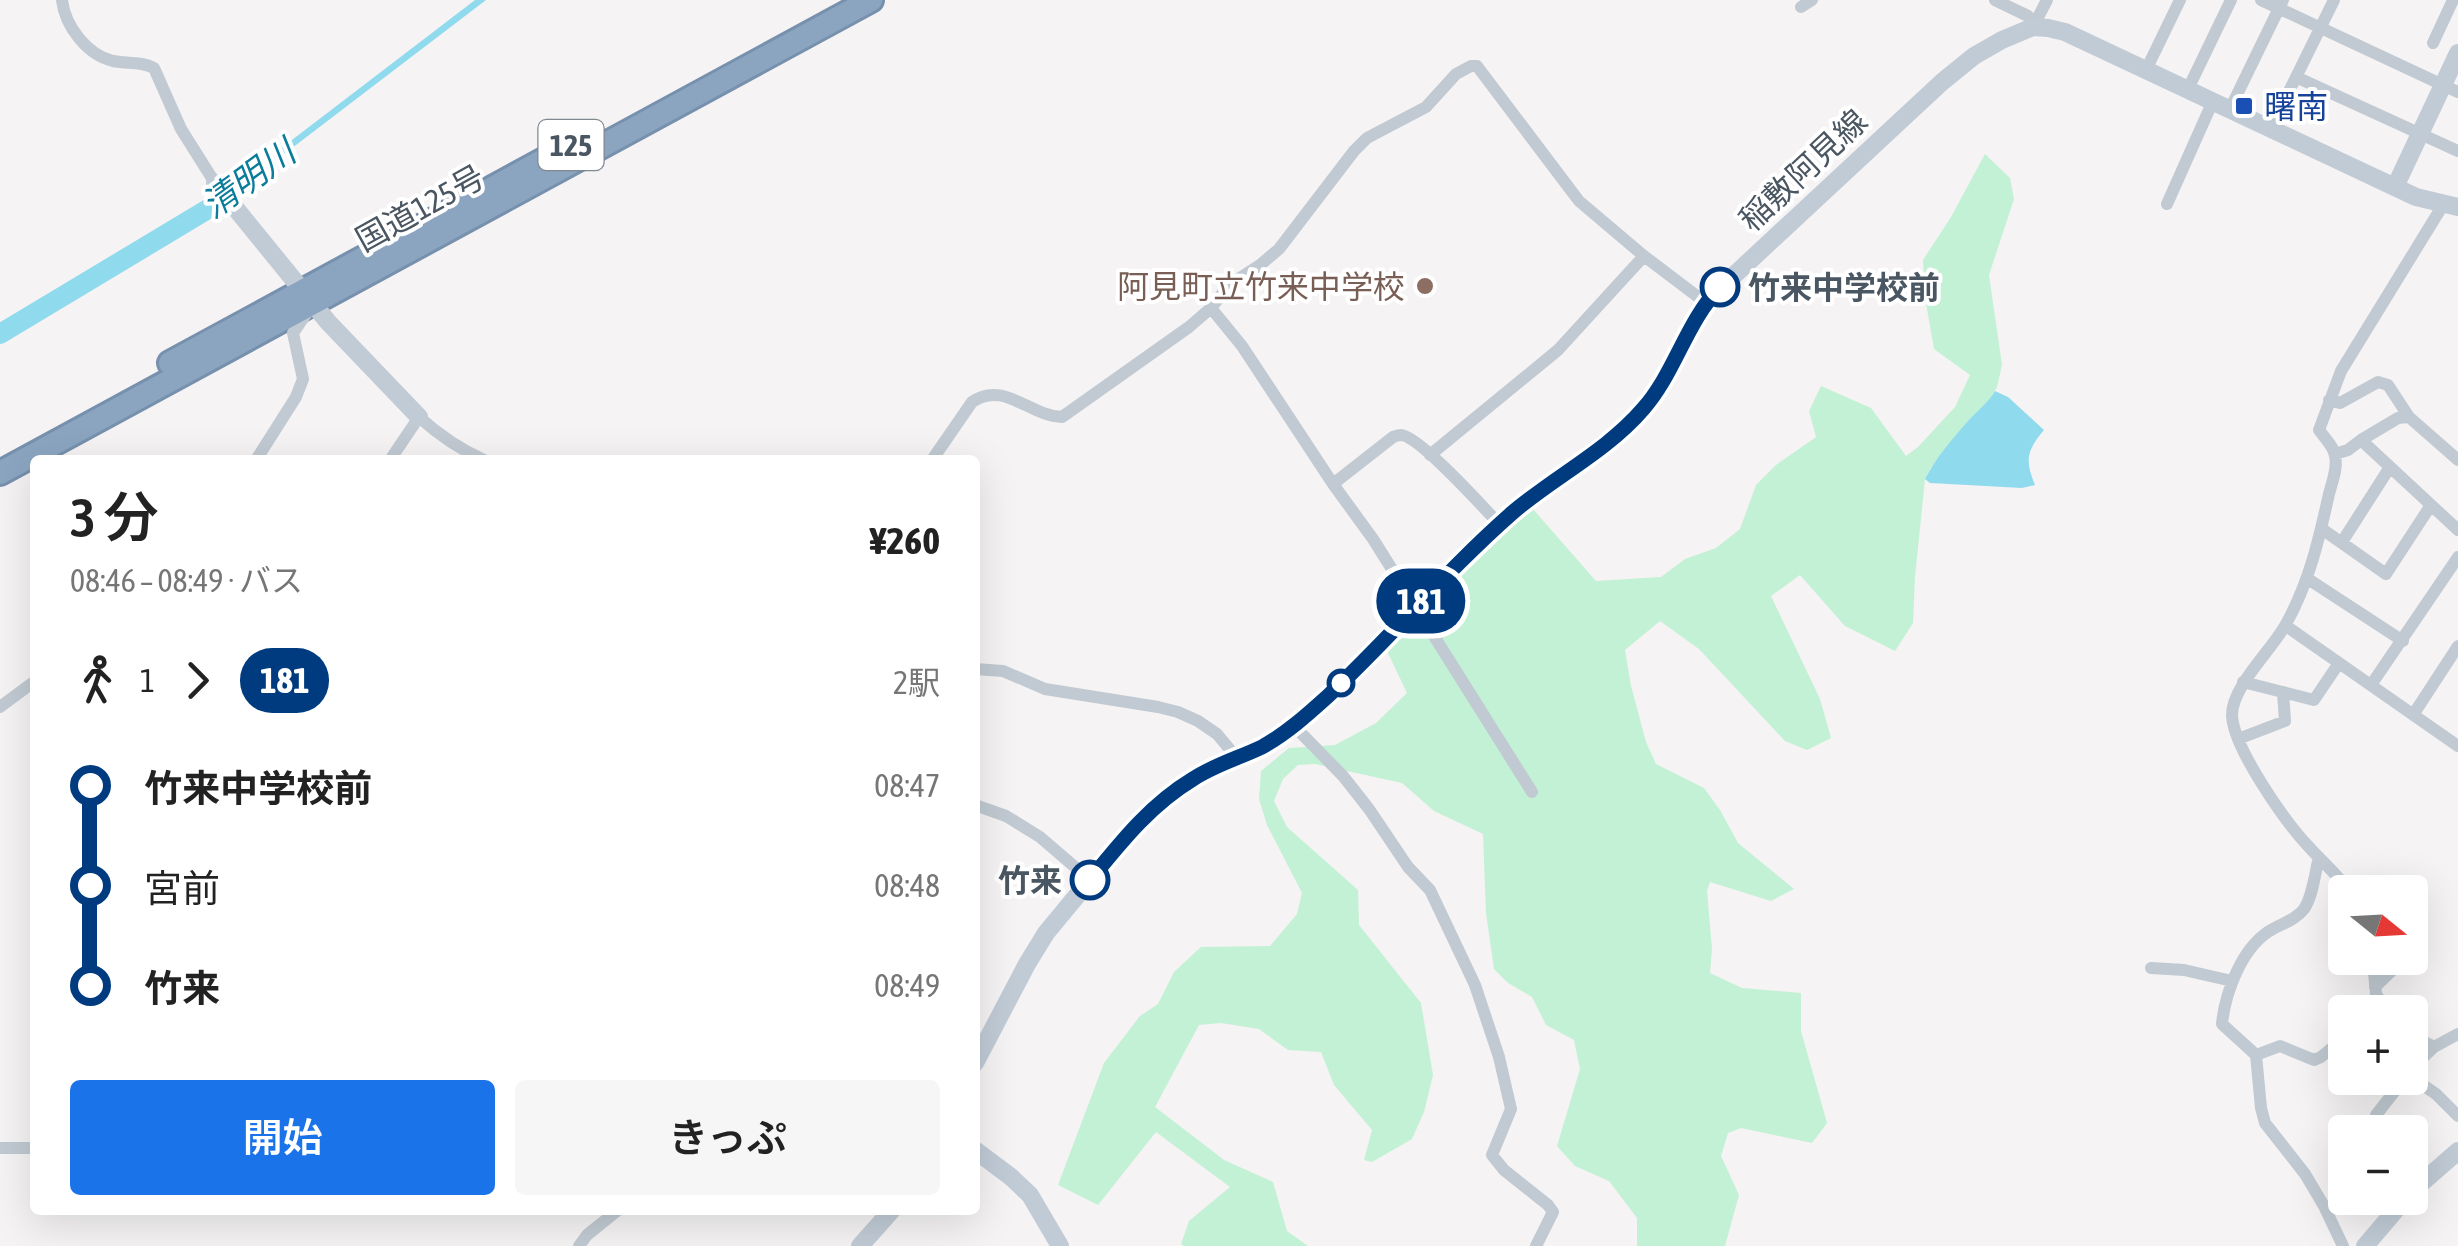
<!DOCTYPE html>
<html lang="ja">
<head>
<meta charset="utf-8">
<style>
  body { margin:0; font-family:"Asap Condensed","Noto Sans JP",sans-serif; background:#f6f6f6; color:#222; height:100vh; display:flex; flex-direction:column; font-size:38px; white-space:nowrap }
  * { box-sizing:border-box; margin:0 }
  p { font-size:32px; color:#767676 }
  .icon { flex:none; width:55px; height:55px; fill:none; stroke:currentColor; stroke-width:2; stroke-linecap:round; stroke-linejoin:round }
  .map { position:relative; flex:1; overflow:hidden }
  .sheet { position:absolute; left:30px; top:455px; width:950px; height:760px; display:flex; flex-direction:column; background:#fff; border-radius:10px; box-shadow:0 10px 40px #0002 }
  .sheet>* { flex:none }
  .badge { padding:0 20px; border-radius:32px; font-size:35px; line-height:65px }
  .needle { width:65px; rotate:108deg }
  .tools { position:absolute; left:2328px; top:875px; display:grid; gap:20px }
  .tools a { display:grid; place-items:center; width:100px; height:100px; border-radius:10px; background:#fff; box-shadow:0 10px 40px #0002; font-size:50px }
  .map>.badge { position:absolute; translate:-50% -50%; box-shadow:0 0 0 5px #fff }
  .legs { display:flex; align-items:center; gap:15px; height:110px; padding:0 40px; font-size:32px }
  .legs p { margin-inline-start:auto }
  .headline { display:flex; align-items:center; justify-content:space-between; height:170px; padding:0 40px }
  h1 { font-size:55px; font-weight:600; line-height:75px }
  .action { display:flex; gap:20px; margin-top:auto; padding:20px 40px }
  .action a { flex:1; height:115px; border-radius:10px; background:#1a73e8; color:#fff; font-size:40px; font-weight:600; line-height:115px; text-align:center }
  .action a+a { background:#f6f6f6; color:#222 }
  ul { padding:0 40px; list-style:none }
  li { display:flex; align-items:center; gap:35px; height:100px; font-size:38px }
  li i { display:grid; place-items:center; width:15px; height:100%; margin:0 12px; background:currentColor }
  li i::after { content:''; width:25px; height:25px; margin:-12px; border:8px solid; border-radius:50%; background:#fff }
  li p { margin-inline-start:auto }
  li:first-child i { background:linear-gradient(#0000 50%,currentColor 0) }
  li:last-child i { background:linear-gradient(currentColor 50%,#0000 0) }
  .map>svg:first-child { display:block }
</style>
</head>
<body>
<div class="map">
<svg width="2458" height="1246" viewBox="0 0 2458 1246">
  <rect width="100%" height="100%" fill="#f5f3f3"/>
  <path fill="#c3f1d5" d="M1985,154L2010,178L2014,199L1989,275L2002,365L1997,387L1986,405L1969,420L1930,469L1925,479L1915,577L1913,623L1895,651L1845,626L1800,575L1771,596L1820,699L1831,738L1807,750L1785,741L1699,649L1660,621L1625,650L1631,686L1646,742L1656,764L1704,788L1720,810L1738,843L1794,889L1771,901L1710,882L1707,891L1712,949L1710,973L1742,988L1801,993V1031L1827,1123L1812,1143L1741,1128L1728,1133L1721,1156L1739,1195L1725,1246H1637V1218L1609,1181L1575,1166L1557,1146L1580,1069L1574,1040L1546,1025L1532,997L1508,983L1494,969L1486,913L1483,834L1434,811L1402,783L1315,764L1298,765L1283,779L1274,801L1287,827L1358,890L1359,925L1421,1003L1433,1075L1424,1112L1412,1139L1372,1162L1364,1160L1372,1130L1334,1085L1321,1052L1288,1050L1259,1029L1221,1023L1199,1025L1155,1107L1224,1160L1273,1182L1287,1231L1308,1246H1184L1181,1244L1189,1221L1230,1187L1156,1132L1098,1205L1058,1185L1104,1063L1140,1016L1158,1004L1174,972L1201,947L1270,946L1297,914L1302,893L1267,825L1259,799L1261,771L1289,748L1335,745L1376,723L1407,693L1386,649L1532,508L1596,581L1661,577L1685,559L1716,548L1740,529L1756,485L1776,465L1816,437L1809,411L1821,386L1871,408L1906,456L1918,447L1955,407L1970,375L1934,349L1926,303L1923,260L1951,217Z"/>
  <path fill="#90daee" d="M475,0H486L233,193L229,188Z
    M1995,391L2008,397L2044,430C2026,451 2025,461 2035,485L2022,488L1930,483L1925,479C1935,459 1953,438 1968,421C1978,410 1987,404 1995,391Z"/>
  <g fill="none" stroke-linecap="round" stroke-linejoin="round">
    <path stroke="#90daee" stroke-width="20" d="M0,334L218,203L237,186"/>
    <defs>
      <path id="highway" d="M170,363L590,135
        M0,473L871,0"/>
    </defs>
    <use href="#highway" stroke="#7690ad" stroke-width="28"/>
    <path stroke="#c1cad2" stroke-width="12" d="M62,0C65,26 87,55 113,61C128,64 141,61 154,68L181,129L215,183
      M1995,0L2028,16L2033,27
      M2261,0L2458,92
      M1801,7L1812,0
      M2033,27L2047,0
      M2433,43L2453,0
      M2146,70L2180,0
      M2296,77L2458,151
      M2188,89L2231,0
      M2230,109L2283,0
      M2271,128L2334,0
      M2167,204L2213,101
      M1211,308L1242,346L1333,484L1393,437C1396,436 1398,435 1401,435C1419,436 1484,508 1499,524
      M2329,400L2340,403L2378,382L2388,385L2409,417L2458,460
      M2361,440L2398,418L2409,417
      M2335,454L2348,450L2361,440L2458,530
      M1430,455L1558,350L1644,256
      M256,460L296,397L303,379L293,333L308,311
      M390,460L419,417C439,435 459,449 484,460
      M932,460L972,402C1004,380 1029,416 1062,417L1189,327L1211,308L1229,285L1260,265L1279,249L1354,151L1367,138L1426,107L1456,74L1471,66H1477L1483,74L1579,201L1644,256L1706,303
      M1333,484L1373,539L1532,792
      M2322,529L2386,574L2431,505
      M2342,542L2390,467
      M2308,579L2403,641
      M2286,626L2458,746
      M975,669L1003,671L1045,689L1158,707L1178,712L1198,721L1217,734L1237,758
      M2243,682L2314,700L2339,663
      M2371,685L2458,557
      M0,707L35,681
      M2413,715L2458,646
      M1294,726L1343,776L1369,809L1408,867L1430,890L1475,985L1499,1057L1511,1109L1492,1155L1504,1170L1548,1205L1553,1212L1536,1246
      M2238,739L2285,721L2283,692
      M975,805L1006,816L1040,837L1090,880
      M2319,857C2315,872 2313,896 2304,909C2295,921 2277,925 2265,934C2240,953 2225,994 2222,1024L2256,1055L2261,1108L2265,1123L2305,1174L2324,1206L2343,1246
      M2349,892C2338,874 2323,863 2309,847C2286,823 2233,748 2232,715C2232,686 2272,650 2286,624C2309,583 2319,539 2329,494C2332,482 2338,468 2335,456C2334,447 2324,437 2319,430L2341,371L2443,205
      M2410,952L2419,943
      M2364,958L2374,973L2376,994L2388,1012
      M2151,968L2184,970L2232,981
      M2375,987L2405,958
      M2410,1034L2434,1047
      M2256,1055L2280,1046L2314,1060L2321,1057L2345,1037
      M2413,1067L2417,1081L2436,1094L2458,1116
      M2410,1070L2434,1047L2458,1034
      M2376,1115L2405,1078
      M0,1148H35
      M579,1246L587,1235L618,1210"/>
    <path stroke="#c1cbd6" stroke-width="18" d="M215,183L328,322L419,417
      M2395,187L2458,53
      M975,1063L1027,964L1046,933L1133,828L1151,809L1195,777L1259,748L1294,726L1357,668L1414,608L1499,524L1631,422L1655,395L1698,316L1715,293L1942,82L1974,56L2002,40L2033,27L2048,28L2065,32L2416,197L2458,207
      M975,1150L1011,1177L1030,1195L1060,1246
      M2410,1193L2458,1151
      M860,1246L892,1210
      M2365,1246L2406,1198"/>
    <use href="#highway" stroke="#8ba5c1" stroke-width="22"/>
  </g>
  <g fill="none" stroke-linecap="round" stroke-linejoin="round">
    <defs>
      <path id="line-1" d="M1090,880C1121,842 1150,805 1193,779C1214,765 1239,758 1262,747C1287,733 1307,715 1328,696C1391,637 1447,570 1512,513C1554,477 1607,451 1643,409C1675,373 1686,322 1720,287"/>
    </defs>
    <use href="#line-1" stroke="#fff" stroke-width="22"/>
    <use href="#line-1" stroke="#003b80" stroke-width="15"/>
  </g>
  <rect fill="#1a4fb4" stroke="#fff" stroke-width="4" x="2234" y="96" width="20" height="20" rx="5"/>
  <circle fill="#8d6e63" stroke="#fff" stroke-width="4" cx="1425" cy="286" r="10"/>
  <g fill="#fff" stroke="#003b80" stroke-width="5">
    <circle cx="1720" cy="287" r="18"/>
    <circle cx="1341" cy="683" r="12"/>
    <circle cx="1090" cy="880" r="18"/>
  </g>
  <g text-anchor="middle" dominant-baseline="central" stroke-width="8" stroke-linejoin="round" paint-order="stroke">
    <rect fill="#fff" stroke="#808990" stroke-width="2.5" x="538.5" y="120" width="65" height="50" rx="8"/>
    <g font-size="30" font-weight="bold" fill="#4a5661">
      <text x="571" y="145">125</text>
    </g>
    <g font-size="32" fill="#164399" stroke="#fff" text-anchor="start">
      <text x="2264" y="106">曙南</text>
    </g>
    <g font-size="32" fill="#4a5661" stroke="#fff">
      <text transform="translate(1803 170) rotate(-43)">稲敷阿見線</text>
      <text transform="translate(420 208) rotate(-29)">国道125号</text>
    </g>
    <g font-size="32" fill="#785e54" stroke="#fff" text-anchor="end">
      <text x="1405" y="286">阿見町立竹来中学校</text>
    </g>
    <g font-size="32" font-weight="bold" fill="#4a5661" stroke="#fff" text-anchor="start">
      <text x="1748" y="287">竹来中学校前</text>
      <text x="1062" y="880" text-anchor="end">竹来</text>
    </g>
    <g font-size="35" font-style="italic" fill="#0c7c9b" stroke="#fff">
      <text transform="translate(248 178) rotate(-36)">清明川</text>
    </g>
  </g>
</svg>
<div class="tools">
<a><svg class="needle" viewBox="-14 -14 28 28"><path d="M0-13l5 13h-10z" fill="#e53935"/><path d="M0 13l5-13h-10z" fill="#767676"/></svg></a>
<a>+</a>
<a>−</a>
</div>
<b class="badge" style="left:1421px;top:601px;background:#003b80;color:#fff">181</b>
<section class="sheet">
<div class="headline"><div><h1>3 分</h1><p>08:46 – 08:49 · バス</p></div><b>¥260</b></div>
<div class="legs"><svg class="icon" aria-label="walk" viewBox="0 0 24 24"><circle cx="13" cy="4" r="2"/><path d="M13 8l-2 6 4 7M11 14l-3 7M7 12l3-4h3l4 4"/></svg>1<svg class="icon" aria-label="forward" viewBox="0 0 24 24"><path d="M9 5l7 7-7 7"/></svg><b class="badge" style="background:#003b80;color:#fff">181</b><p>2駅</p></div>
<ul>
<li><i style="color:#003b80"></i><b>竹来中学校前</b><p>08:47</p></li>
<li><i style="color:#003b80"></i><span>宮前</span><p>08:48</p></li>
<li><i style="color:#003b80"></i><b>竹来</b><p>08:49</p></li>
</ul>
<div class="action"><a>開始</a><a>きっぷ</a></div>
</section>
</div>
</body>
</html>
